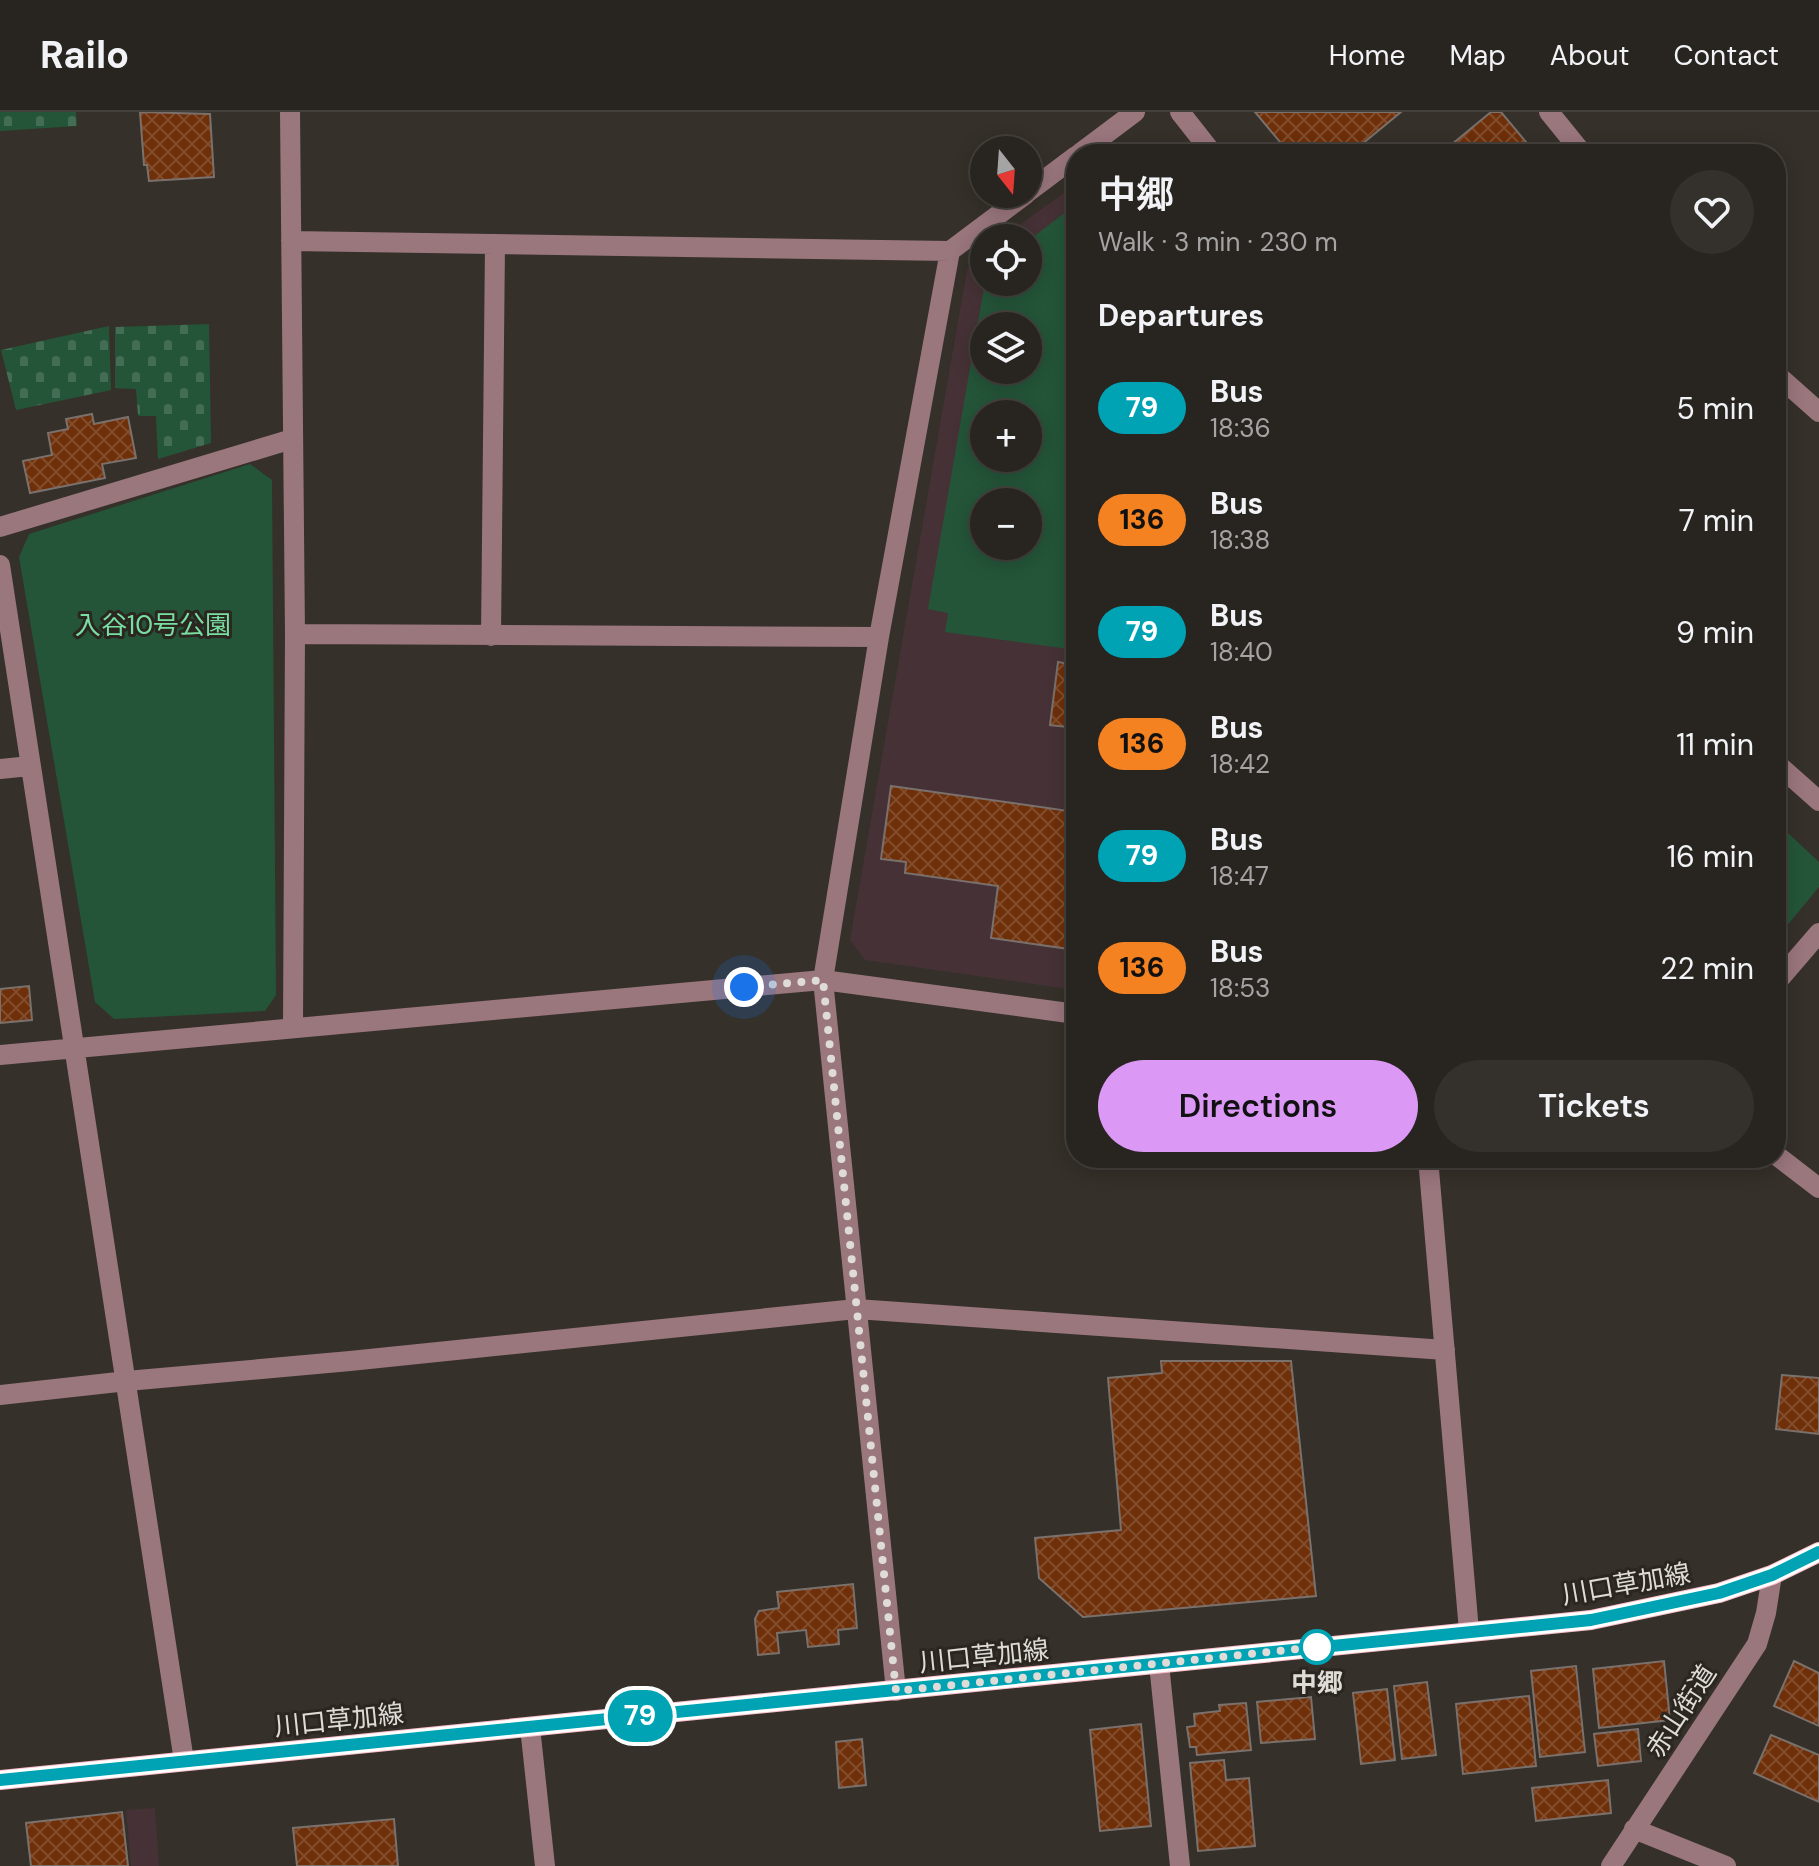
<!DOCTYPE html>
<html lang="en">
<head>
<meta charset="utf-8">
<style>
  body { margin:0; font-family:"DM Sans","Noto Sans JP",sans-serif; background:#34302c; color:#f1f3f6; height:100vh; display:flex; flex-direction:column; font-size:30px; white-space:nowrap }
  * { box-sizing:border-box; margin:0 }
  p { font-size:26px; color:#a5a4a4 }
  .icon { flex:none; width:44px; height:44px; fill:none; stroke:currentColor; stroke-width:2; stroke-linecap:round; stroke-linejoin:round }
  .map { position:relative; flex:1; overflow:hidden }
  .side { position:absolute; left:1066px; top:32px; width:720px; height:1024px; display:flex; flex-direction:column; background:#28241f; border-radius:32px; box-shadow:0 4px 20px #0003,0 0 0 2px #44413d }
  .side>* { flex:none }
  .badge { padding:0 16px; border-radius:26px; font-size:28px; line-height:52px }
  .needle { width:52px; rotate:163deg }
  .tools { position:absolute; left:970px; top:24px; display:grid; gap:16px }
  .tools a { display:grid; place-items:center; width:72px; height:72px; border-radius:50%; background:#28241f; box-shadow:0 4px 20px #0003,0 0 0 2px #44413d; font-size:40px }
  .you { position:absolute; width:40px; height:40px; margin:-20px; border:6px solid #fff; border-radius:50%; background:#1a73e8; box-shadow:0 0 0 12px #1a73e833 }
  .map>.badge { position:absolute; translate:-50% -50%; box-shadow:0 0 0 4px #fff }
  h2 { padding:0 32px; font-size:30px; line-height:72px }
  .round { display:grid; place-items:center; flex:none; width:84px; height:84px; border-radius:42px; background:#34302c }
  .head { display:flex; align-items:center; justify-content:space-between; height:136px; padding:0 32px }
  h1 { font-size:38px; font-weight:600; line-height:60px }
  .button { display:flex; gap:16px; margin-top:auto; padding:16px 32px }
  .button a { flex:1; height:92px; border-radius:48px; background:#db99f5; color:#111; font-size:32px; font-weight:600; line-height:92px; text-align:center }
  .button a+a { background:#34302c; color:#f1f3f6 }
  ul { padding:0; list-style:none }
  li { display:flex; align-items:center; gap:24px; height:112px; padding:0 32px }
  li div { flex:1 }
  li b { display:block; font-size:30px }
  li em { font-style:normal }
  li .badge { min-width:88px; font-weight:700; text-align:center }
  header { display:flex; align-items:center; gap:48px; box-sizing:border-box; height:112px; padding:0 40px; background:#28241f; border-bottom:2px solid #44413d }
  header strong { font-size:38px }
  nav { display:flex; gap:44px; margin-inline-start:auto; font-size:28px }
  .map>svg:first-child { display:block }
</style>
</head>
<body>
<header>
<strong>Railo</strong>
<nav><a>Home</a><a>Map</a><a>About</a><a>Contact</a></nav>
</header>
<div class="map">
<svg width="1819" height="1754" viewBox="0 0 1819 1754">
  <defs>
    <pattern id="cemetery-stones" width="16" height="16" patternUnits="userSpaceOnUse" patternTransform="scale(2)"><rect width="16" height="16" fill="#245539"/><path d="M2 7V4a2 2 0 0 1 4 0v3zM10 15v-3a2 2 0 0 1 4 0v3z" fill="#436d55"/></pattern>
    <pattern id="building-cross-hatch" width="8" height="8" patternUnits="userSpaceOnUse" patternTransform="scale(2)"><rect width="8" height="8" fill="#6e2f09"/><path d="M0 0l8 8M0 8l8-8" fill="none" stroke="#824d2c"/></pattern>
  </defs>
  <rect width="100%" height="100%" fill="#353029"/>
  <path fill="#463236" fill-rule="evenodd" d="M1076,72V878L865,848L850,828L967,158L984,140V170H1028V126H1002ZM984,214H1028V258H984ZM984,302H1028V346H984ZM984,390H1028V434H984Z
    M155,1696L159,1754H131L126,1698Z"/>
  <path fill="#245539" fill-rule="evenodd" d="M1076,92V538L945,520L948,501L928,497L985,170H1028V129ZM984,214H1028V258H984ZM984,302H1028V346H984ZM984,390H1028V434H984Z
    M250,352L272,368L276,883L265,899L114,907L95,890L19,445L29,422Z
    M1776,710L1819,750V775L1776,827Z"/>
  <path fill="url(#cemetery-stones)" d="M0,0H76L77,14L0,19Z
    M209,212L211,331L158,347L156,304H138L136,277L115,276V215Z
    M109,214L111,278L16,298L1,238Z"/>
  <path fill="url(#building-cross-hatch)" stroke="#7a706c" stroke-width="2" d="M140,0L210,2L214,65L149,69L147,53H144Z
    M1255,0H1401L1350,42H1290Z
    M1491,0H1501L1536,42H1440Z
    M92,302L94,312L128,305L136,346L102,352L105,366L30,381L23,349L52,343L48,321L68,317L66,307Z
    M1058,550L1076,553V616L1050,613Z
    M891,674L1076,700V838L991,826L998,774L905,761L906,750L881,747Z
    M29,874L32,908L0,911V877Z
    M1161,1249H1291L1316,1484L1083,1505L1039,1466L1035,1426L1121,1418L1108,1266L1162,1261Z
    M1782,1263L1819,1266V1322L1776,1317Z
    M853,1472L857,1516L838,1518L839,1532L808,1535L806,1518L777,1521L779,1541L758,1543L755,1507L759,1499L779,1496L777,1480Z
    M1664,1549L1670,1608L1599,1616L1593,1557Z
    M1794,1549L1819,1561V1614L1774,1594Z
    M1576,1554L1585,1640L1540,1645L1531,1559Z
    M1427,1570L1436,1643L1402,1647L1394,1574Z
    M1387,1577L1395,1648L1361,1652L1353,1581Z
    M1529,1584L1536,1654L1463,1662L1456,1592Z
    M1311,1585L1315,1627L1261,1631L1257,1590Z
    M1246,1591L1251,1638L1197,1643L1196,1635H1190L1187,1615L1195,1614L1194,1602L1220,1599L1219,1593Z
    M1141,1612L1151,1714L1100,1719L1090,1618Z
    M1638,1617L1641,1649L1598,1654L1594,1622Z
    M1771,1623L1819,1643V1690L1754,1661Z
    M862,1627L866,1673L839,1676L836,1630Z
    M1224,1648L1226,1668L1249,1666L1255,1734L1198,1739L1190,1651Z
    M1608,1668L1611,1701L1536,1709L1532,1676Z
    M122,1700L128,1754H31L26,1711Z
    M394,1707L398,1754H297L293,1716Z"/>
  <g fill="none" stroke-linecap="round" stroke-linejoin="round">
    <path stroke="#9a767d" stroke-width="20" d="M290,0L295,522L293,915
      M1180,0L1213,42
      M1549,0L1583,42
      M1079,42L1135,0
      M1028,80L1076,44
      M291,129L950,139
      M1776,262L1819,300
      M0,415L292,327
      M0,453L184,1649
      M295,522L879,525
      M491,524L495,132
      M1776,651L1819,689
      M0,657L30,654
      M1776,871L1819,821
      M0,943L823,868L1076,902
      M1776,1043L1819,1076
      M1428,1046L1469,1519
      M0,1283L127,1269L350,1249L856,1197L1445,1238
      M1159,1552L1180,1754
      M896,1579L823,868L879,525L950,139L1026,82
      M530,1615L545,1754
      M1634,1717L1726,1754
      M1611,1754L1757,1532L1766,1501L1772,1463"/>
    <path stroke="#fabfca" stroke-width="20" d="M0,1668L1591,1508L1719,1481L1772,1463L1819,1440"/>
  </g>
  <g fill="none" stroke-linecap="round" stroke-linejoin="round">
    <defs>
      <path id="line" d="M0,1668L1591,1508L1719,1481L1772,1463L1819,1440"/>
    </defs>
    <use href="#line" stroke="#fff" stroke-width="18"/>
    <use href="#line" stroke="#00a3b4" stroke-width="12"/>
    <path stroke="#dfdbd7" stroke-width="8" stroke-dasharray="0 14.4" d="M744,875L823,868L896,1579L1317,1535"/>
  </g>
  <circle fill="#fff" stroke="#00a3b4" stroke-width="4" cx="1317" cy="1535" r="16"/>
  <g text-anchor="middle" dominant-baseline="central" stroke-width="6" stroke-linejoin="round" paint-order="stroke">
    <g font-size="26" fill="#77dfa2" stroke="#2b2620">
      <text x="153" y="513">入谷10号公園</text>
    </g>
    <g font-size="26" fill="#dfdbd7" stroke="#2b2620">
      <text transform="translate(1626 1472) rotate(-10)">川口草加線</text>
      <text transform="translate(984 1544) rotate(-6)">川口草加線</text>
      <text transform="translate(1681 1599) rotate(-57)">赤山街道</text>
      <text transform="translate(339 1608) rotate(-6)">川口草加線</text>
    </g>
    <g font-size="26" font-weight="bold" fill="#dfdbd7" stroke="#2b2620">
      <text x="1317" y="1571">中郷</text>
    </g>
  </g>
</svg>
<div class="tools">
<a><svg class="needle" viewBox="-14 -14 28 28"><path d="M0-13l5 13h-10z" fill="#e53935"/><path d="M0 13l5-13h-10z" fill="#a5a4a4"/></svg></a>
<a><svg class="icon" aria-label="locate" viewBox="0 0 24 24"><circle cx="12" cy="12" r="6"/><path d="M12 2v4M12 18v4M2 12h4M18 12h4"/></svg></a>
<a><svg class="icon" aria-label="layers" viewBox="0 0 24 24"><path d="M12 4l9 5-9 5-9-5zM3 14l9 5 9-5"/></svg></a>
<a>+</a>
<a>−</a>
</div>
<div class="you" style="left:744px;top:875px"></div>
<b class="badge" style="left:640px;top:1604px;background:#00a3b4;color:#fff">79</b>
<section class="side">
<div class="head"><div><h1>中郷</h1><p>Walk · 3 min · 230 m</p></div><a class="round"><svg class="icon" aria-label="heart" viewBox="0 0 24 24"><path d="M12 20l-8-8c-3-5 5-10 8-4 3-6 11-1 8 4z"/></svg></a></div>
<h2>Departures</h2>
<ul>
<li><span class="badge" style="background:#00a3b4;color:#fff">79</span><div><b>Bus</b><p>18:36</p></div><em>5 min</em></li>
<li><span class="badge" style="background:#f58220;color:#111">136</span><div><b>Bus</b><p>18:38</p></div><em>7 min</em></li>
<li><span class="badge" style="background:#00a3b4;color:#fff">79</span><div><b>Bus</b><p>18:40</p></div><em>9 min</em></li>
<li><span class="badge" style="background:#f58220;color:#111">136</span><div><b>Bus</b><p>18:42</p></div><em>11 min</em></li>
<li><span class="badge" style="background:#00a3b4;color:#fff">79</span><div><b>Bus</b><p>18:47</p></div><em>16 min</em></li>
<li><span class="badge" style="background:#f58220;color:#111">136</span><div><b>Bus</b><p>18:53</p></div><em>22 min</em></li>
</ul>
<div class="button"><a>Directions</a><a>Tickets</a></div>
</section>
</div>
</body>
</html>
